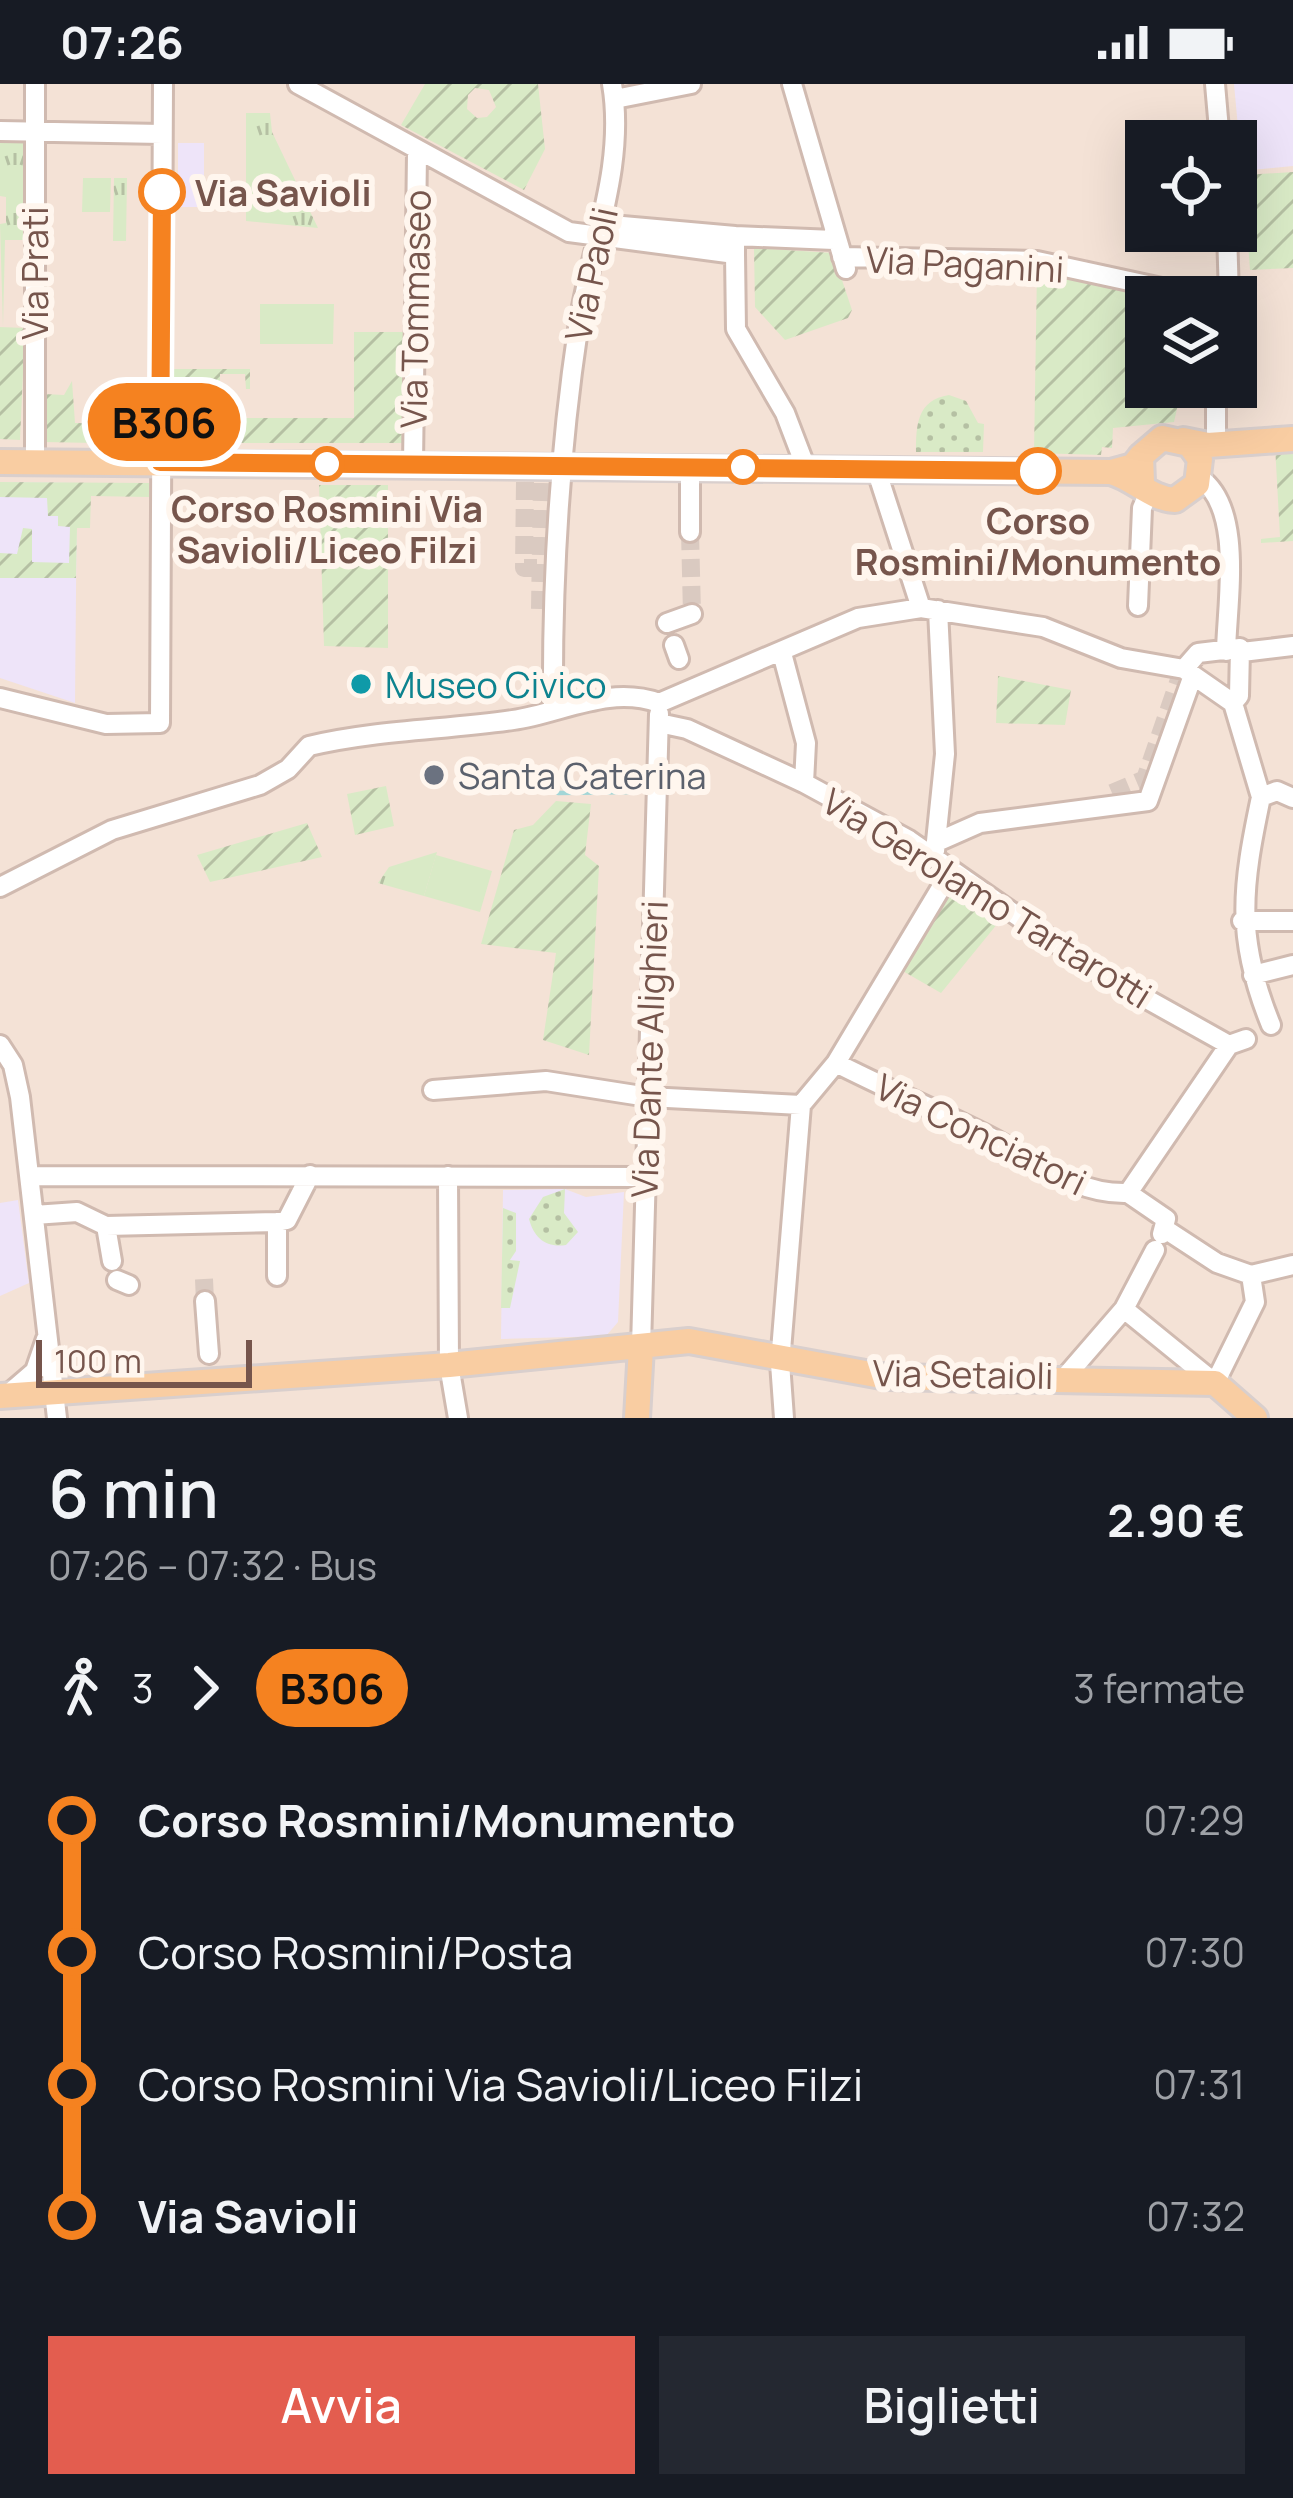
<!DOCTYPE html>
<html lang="it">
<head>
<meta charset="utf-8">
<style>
  body { margin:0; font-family:Manrope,sans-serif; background:#242831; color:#f1f3f6; height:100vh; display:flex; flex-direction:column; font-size:45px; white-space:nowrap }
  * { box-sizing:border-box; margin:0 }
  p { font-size:39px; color:#9ea1a6 }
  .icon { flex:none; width:66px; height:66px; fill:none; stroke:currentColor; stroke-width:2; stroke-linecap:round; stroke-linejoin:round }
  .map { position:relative; height:1334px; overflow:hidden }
  .details { display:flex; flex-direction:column; background:#171b24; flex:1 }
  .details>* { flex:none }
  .badge { padding:0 24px; border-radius:39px; font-size:42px; line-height:78px }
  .tools { position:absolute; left:1125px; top:36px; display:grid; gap:24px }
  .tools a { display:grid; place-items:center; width:132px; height:132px; border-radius:0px; background:#171b24; box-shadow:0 12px 48px #0002; font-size:60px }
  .scale { position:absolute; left:36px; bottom:30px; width:216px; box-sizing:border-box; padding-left:12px; border:6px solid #76554c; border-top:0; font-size:33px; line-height:42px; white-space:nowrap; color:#76554c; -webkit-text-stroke:9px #fff6ee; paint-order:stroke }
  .map>.badge { position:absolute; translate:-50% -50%; box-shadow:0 0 0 6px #fff }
  .legs { display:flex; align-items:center; gap:18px; height:132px; padding:0 48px; font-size:39px }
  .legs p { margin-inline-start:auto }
  .head { display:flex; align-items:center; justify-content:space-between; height:204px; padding:0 48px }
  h1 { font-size:66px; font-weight:600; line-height:90px }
  .primary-button { display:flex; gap:24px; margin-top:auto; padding:24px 48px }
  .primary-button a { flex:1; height:138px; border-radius:0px; background:#e35d4f; color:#fff; font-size:48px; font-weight:600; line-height:138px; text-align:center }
  .primary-button a+a { background:#242831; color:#f1f3f6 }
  ul { padding:0 48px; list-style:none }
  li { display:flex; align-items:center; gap:42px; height:132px; font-size:45px }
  li i { display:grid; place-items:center; width:18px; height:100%; margin:0 15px; background:currentColor }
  li i::after { content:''; width:30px; height:30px; margin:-15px; border:9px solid; border-radius:50%; background:#171b24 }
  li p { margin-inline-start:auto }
  li:first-child i { background:linear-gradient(#0000 50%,currentColor 0) }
  li:last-child i { background:linear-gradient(currentColor 50%,#0000 0) }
  .status { display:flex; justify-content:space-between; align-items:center; height:84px; padding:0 60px; background:#171b24; direction:ltr }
  .status svg { height:33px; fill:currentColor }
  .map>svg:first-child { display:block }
</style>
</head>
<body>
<div class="status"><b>07:26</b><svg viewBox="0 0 49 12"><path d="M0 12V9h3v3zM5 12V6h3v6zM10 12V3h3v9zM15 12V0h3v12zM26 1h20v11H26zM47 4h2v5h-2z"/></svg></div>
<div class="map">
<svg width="1293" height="1334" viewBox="0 0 1293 1334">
  <defs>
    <pattern id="grass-tufts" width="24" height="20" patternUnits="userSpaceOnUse" patternTransform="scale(3)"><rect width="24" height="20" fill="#d9eac6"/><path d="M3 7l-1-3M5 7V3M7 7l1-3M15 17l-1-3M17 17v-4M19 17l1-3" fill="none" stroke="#b5c0a3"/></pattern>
    <pattern id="park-dots" width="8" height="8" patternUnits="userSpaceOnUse" patternTransform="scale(3)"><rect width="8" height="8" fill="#d9eac6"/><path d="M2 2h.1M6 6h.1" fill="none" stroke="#b5c0a3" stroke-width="1.8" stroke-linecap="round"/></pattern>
    <pattern id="garden-furrows" width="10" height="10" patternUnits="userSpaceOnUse" patternTransform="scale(3)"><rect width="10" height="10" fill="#d9eac6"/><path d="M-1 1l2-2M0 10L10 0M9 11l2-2" fill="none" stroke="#b5c0a3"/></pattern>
  </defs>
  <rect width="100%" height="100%" fill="#fcf1e8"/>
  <path fill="#f4e2d6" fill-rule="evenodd" d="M0,0H1293V1334H0ZM1146,57H1236V147H1146ZM1146,213H1236V303H1146Z"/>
  <path fill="#eee4f9" d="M1234,0H1293V82L1242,87Z
    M178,59H204V123H178Z
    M0,398L77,399L75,619L0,594Z
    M565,1105L586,1113L624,1108L618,1238L606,1252L501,1255L503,1106Z
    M18,1116L29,1199L0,1212V1119Z"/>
  <path fill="url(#grass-tufts)" d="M246,29H270L272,48L318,144L246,137Z
    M0,57H25V156H5L3,243L0,140L6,139V113L0,112Z
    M83,94H111L110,128H82Z
    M114,94H127L126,157H113Z
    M437,768L424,812L378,799L389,783Z"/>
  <path fill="url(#park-dots)" d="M949,311L966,317L978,339L984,340L983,368H916C916,341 917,316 949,311Z
    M565,1105L564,1129L578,1148L566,1161C546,1164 534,1154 529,1135L543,1113Z
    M503,1124L516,1129V1167L510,1176L520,1177L510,1224H501Z"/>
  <path fill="url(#garden-furrows)" fill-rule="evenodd" d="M425,0H538L545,65L524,106L401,41ZM475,4L489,6L496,23L487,33L477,34L467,25L468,11Z
    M1293,88V184L1250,186L1243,91Z
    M754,164L833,169L852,226L848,234L785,256L755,223Z
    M1037,185L1156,206L1155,213H1146V303H1182L1174,338L1113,344L1112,364L1102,363L1101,371L1034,369Z
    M0,243L25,244L20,356L0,355Z
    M354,248H403L404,359H172V285H250V305H246L245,290H220V334H354Z
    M72,297L75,339L148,340V360L43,358L44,310L64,311Z
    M1293,360V457L1261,459V455L1280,453L1275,361Z
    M0,398L149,399V413L91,412L90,444H77L76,494H0V469L17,470L23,444L32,445V478L69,479L70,443L58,442V432H48L47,414L0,413Z
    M319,401H388V564L324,562Z
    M998,592L1071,606L1065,641L996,639Z
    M386,702L394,742L355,751L347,710Z
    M556,717L591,720L585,771L599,782L589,971L543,956L556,869L481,860L514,746L533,741Z
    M307,739L322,773L210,798L197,771Z
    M948,807L998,839L941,909L901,886Z"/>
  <path fill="#d9eac6" d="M260,220H334L333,260H260Z
    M436,771L492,787L480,828L424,812Z"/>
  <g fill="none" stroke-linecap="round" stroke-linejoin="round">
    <path stroke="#a2d6d7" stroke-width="4.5" d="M558,709L636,708"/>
    <path stroke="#dacac1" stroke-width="18" stroke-dasharray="18 9" stroke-linecap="butt" d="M525,398L524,484H541
      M690,448L692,530
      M540,525L542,398
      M1112,709L1145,695L1181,590
      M204,1195L205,1217"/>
    <defs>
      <path id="minor" d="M35,0V378
        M298,0L569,148L735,170V152L600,140
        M792,0L846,185
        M1215,0L1220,57
        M615,15L691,0
        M0,47L162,50
        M1227,147L1229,213
        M735,152L834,156
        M735,170L736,245L785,329L806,384
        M842,173L1037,177L1180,208L1230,210
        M1216,303V359
        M413,381L417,69
        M690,382V448
        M876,385L921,524
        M1200,394C1244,425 1227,518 1226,567
        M1138,522L1142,424L1149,408
        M667,539L692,530
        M674,561L679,575
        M1240,564L1239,612L1233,619L1184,585L1198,569Z
        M1242,568L1293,562
        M782,569L806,659L804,699
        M0,614L106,640L160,639L163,0
        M659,619L858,534L921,524L1043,543L1121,574L1184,585
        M1233,619L1261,713L1277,707L1293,714
        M553,623C552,495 559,372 578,245C590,164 626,83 612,0
        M659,639L687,645L804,699L909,756L1093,885L1229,961L1246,955
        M1261,713C1242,803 1235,853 1271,941
        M937,758L980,739L1148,717L1192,594
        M935,767L945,670L938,526
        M0,803L112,746L260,701L288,685L309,662C376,646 445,646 513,636C562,629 609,601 659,619
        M1242,837H1293
        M1253,891L1293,881
        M0,961L13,981L20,1013L57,1334
        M836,979C887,1005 939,1027 990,1053C1035,1076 1075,1111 1128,1109
        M433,1006L546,997L648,1013L801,1021
        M801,1021L836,979L951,787
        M30,1092L646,1093
        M448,1092L449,1281L458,1334
        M34,1131L77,1128L106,1142L277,1138L287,1136L310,1091
        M277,1138V1192
        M106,1142L112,1177
        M1165,1145L1217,1179L1251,1191
        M1162,1150L1166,1135L1128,1109L1229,961
        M117,1196L129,1201
        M205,1217L209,1270
        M1124,1225L1215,1299L1255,1218L1251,1191L1293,1181
        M641,1263L659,630
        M1066,1292L1124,1225L1155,1166
        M6,1312L35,1287L46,1255
        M784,1334L780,1279L801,1021"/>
      <path id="major" d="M1183,356L1208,361L1293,355
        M0,378L1111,388L1133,382L1141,372
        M1111,388C1135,395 1151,415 1175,416L1197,400L1200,375L1189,360L1162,354L1141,372L1142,398
        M0,1312L449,1281L689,1257L887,1293L1215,1299L1255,1334
        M637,1334L641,1263"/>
    </defs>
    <use href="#minor" stroke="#d0bab0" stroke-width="24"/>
    <use href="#major" stroke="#d9cfcd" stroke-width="30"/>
    <use href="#minor" stroke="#fff" stroke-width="18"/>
    <use href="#major" stroke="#f9cda2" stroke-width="24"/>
  </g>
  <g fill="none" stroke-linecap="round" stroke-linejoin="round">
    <defs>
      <path id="line-1" d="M162,108L160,378L1038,387"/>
    </defs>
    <use href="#line-1" stroke="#fff" stroke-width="27"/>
    <use href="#line-1" stroke="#f58220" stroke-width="18"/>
  </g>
  <g fill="#fff" stroke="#f58220" stroke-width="6">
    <circle cx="162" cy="108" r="21"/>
    <circle cx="327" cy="380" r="15"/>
    <circle cx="743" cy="383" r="15"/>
    <circle cx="1038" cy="387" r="21"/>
  </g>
  <circle fill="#0f9aa8" stroke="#fff6ee" stroke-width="4.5" cx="361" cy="600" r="12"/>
  <circle fill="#6b7280" stroke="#fff6ee" stroke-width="4.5" cx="434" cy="691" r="12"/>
  <g text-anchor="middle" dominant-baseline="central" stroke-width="12" stroke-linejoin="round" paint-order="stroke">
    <g font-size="36" font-weight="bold" fill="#76554c" stroke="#fff6ee">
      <text x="195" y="108" text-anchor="start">Via Savioli</text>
      <text x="327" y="424">Corso Rosmini Via<tspan x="327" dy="41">Savioli/Liceo Filzi</tspan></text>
      <text x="1038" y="436">Corso<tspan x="1038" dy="41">Rosmini/Monumento</tspan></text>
    </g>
    <g font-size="36" fill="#76554c" stroke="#fff6ee">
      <text transform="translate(965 180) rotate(3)">Via Paganini</text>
      <text transform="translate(34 189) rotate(-90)">Via Prati</text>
      <text transform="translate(591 190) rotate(-78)">Via Paoli</text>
      <text transform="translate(415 225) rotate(-89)">Via Tommaseo</text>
      <text transform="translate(987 814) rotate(32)">Via Gerolamo Tartarotti</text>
      <text transform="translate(649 965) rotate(-88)">Via Dante Alighieri</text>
      <text transform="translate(981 1050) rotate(26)">Via Conciatori</text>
      <text transform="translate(963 1290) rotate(1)">Via Setaioli</text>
    </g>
    <g font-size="36" fill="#0d838f" stroke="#fff6ee" text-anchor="start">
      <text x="385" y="600">Museo Civico</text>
    </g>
    <g font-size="36" fill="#5b616d" stroke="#fff6ee" text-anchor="start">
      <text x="458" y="691">Santa Caterina</text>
    </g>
  </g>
</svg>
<div class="tools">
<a><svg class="icon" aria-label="locate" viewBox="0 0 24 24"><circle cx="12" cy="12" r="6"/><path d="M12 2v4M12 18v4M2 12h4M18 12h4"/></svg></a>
<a><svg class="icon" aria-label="layers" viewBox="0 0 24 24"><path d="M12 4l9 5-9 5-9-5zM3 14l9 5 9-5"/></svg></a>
</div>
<div class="scale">100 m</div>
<b class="badge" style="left:164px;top:338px;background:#f58220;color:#111">B306</b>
</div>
<section class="details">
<div class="head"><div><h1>6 min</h1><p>07:26 – 07:32 · Bus</p></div><b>2.90 €</b></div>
<div class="legs"><svg class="icon" aria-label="walk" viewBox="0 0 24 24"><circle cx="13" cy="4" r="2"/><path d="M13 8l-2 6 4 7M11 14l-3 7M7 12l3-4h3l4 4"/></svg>3<svg class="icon" aria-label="forward" viewBox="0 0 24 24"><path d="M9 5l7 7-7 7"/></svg><b class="badge" style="background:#f58220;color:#111">B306</b><p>3 fermate</p></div>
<ul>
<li><i style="color:#f58220"></i><b>Corso Rosmini/Monumento</b><p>07:29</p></li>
<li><i style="color:#f58220"></i><span>Corso Rosmini/Posta</span><p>07:30</p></li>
<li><i style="color:#f58220"></i><span>Corso Rosmini Via Savioli/Liceo Filzi</span><p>07:31</p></li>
<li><i style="color:#f58220"></i><b>Via Savioli</b><p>07:32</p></li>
</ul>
<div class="primary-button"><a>Avvia</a><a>Biglietti</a></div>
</section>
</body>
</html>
